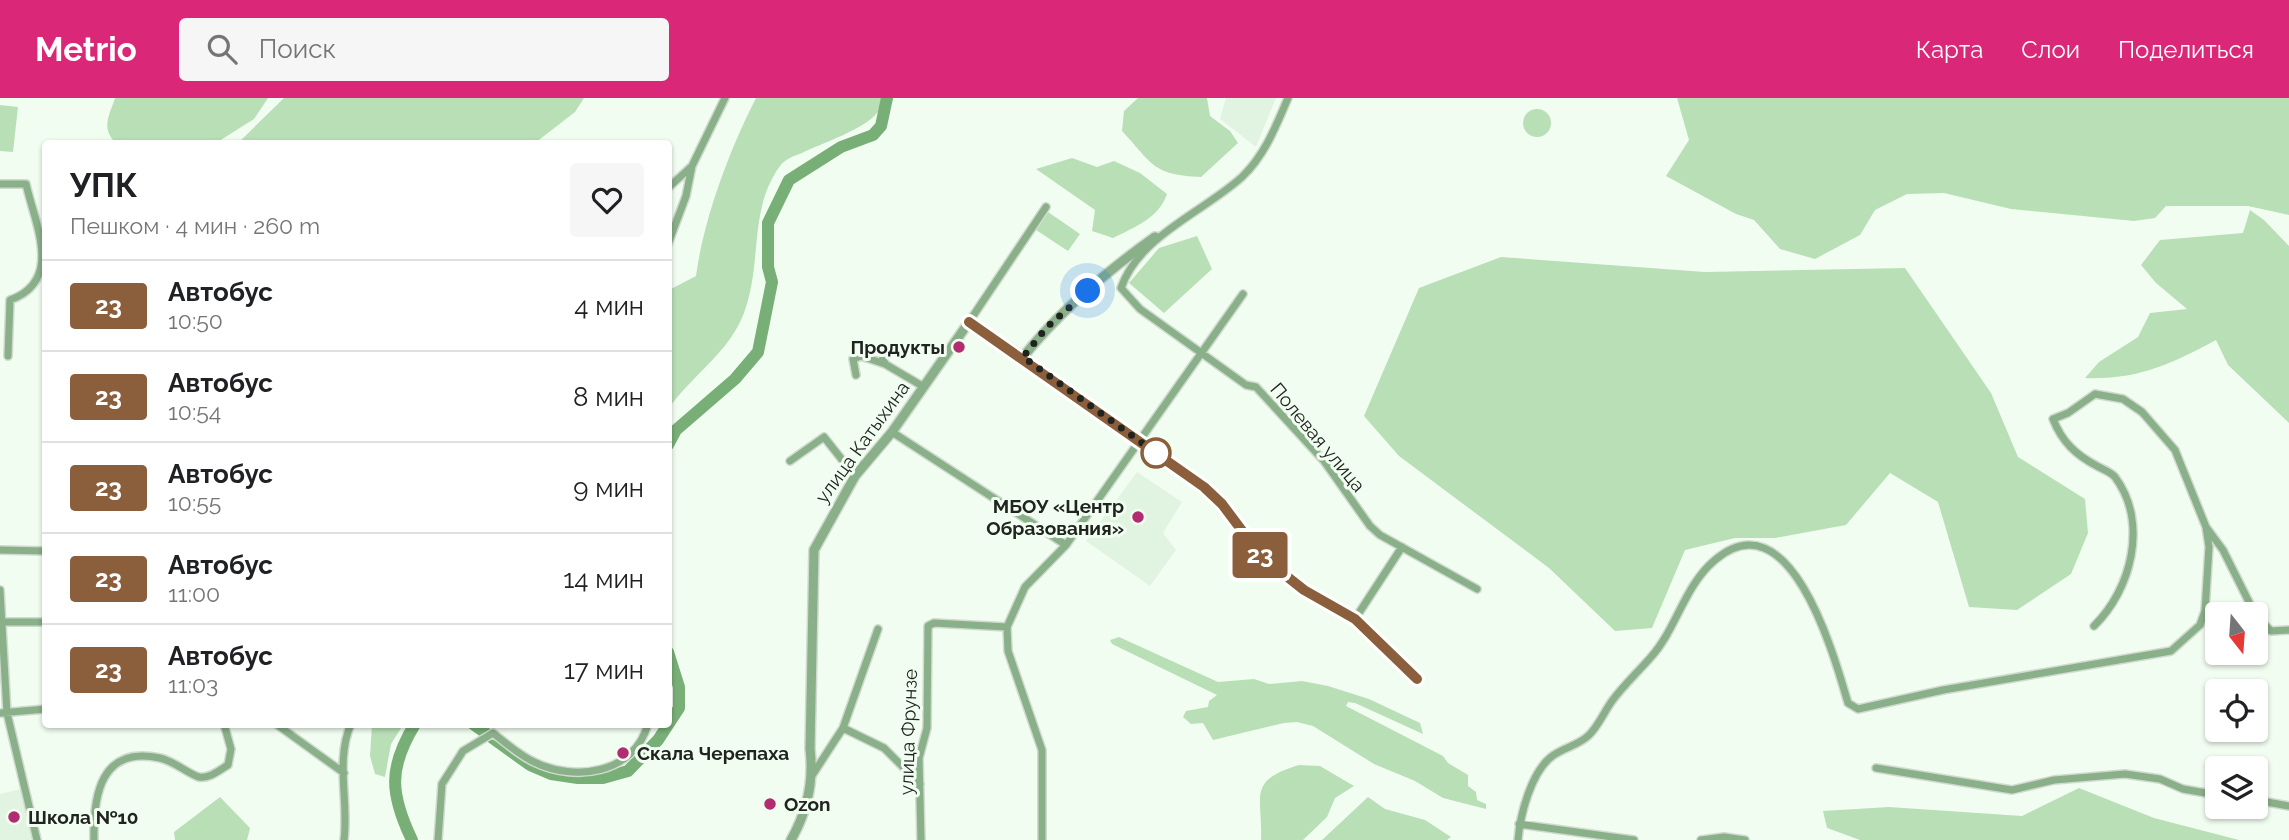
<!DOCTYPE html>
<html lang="ru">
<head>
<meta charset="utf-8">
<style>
  body { margin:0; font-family:Raleway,sans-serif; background:#f6f6f6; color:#202124; height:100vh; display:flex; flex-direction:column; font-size:26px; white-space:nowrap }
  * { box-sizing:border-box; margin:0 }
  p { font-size:23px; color:#757577 }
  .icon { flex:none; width:38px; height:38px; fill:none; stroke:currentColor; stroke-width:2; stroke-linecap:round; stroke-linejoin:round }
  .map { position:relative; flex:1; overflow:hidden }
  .details { position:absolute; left:42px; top:42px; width:630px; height:588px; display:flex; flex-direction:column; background:#fff; border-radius:7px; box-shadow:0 2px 5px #0004 }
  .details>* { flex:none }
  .badge { padding:0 14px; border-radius:5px; font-size:24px; line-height:46px }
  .needle { width:46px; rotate:163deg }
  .controls { position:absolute; left:2205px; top:504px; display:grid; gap:14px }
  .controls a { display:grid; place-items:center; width:63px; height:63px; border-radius:7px; background:#fff; box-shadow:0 2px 5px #0004; font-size:35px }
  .you { position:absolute; width:35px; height:35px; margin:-18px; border:5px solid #fff; border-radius:50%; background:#1a73e8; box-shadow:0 0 0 10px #1a73e833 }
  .map>.badge { position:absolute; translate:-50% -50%; box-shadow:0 0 0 4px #fff }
  .round { display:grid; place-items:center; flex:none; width:74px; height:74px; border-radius:7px; background:#f6f6f6 }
  .overview { display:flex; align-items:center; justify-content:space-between; height:119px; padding:0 28px }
  h1 { font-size:33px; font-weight:700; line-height:52px }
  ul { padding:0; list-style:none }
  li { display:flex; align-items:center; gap:21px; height:91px; padding:0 28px; border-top:2px solid #e0e0e0 }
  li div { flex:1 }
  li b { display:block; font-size:26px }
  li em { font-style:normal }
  li .badge { min-width:77px; font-weight:700; text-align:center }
  header { display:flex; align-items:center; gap:42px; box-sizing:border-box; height:98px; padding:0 35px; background:#db2777; color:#fff }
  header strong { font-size:33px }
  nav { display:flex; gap:38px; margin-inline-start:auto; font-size:24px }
  .search { width:490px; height:63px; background:#f6f6f6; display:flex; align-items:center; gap:18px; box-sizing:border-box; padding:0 24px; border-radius:7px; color:#757577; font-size:26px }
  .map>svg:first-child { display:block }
</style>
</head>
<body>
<header>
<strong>Metrio</strong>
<div class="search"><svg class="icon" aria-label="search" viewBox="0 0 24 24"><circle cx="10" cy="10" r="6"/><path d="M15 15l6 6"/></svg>Поиск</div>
<nav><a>Карта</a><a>Слои</a><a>Поделиться</a></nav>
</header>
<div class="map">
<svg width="2289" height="742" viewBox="0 0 2289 742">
  <rect width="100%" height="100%" fill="#f2fdf1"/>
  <path fill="#e1f3e1" d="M1226,0H1276L1256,49L1220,21Z
    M1137,374L1182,404L1163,435L1176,452L1150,488L1086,443Z
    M21,691L33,742H0V696Z"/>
  <path fill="#b9dfb7" d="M115,0H268L254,21L216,45L114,43C101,29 110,16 115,0Z
    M284,0H584L575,14L535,45H238Z
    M756,0H882C881,4 880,12 877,15C863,32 822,45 802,55C794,58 785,61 780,68C748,112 763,163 744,215C728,256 694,275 669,310V192L696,178C704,120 729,53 756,0Z
    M1138,0H1207L1210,18L1230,33L1238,45L1201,79C1152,77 1153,66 1122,33L1124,13Z
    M1677,0H2289V117L2248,108H2166L2155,120L2134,123L2011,111L1944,95L1907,96L1875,112L1860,137L1815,161L1780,151L1754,122L1736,116L1666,78L1689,42Z
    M0,7L18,9L13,54L0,53Z
    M1523 25a14 14 0 1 1 28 0a14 14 0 1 1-28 0Z
    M1072,60L1097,69L1114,63L1140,75L1167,96C1159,120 1135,129 1113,140L1092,133L1095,112L1036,71Z
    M2250,112L2264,122L2289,148V325L2228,267L2216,242C2171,266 2138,282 2085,280L2099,264L2138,239L2150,215L2187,211L2156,185L2141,167L2160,142L2243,135Z
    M1048,114L1080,136L1068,153L1036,132Z
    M1197,138L1212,171L1164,215L1129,185L1159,150Z
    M1501,159L1705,174L1905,170L1991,295L2018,359L2085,401L2088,435L2071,476L2017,512L1969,509L1938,404L1890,375L1846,427L1775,440H1735L1685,452L1652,530L1615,533L1549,470L1399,358L1364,318L1419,190Z
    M1119,539L1218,584L1254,581L1269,586L1302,583L1328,588L1369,601L1420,625L1423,636L1355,605L1348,604L1346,608L1443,658L1448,665L1468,677V688L1476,694L1477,702L1486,706V711L1443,700L1415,683L1374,666L1313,628L1297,624L1284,625L1213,642L1203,625L1191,626L1183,619L1186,613L1208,609L1209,603L1217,597L1112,546L1110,542Z
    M372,627H403L391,646L385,679L375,676L370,658Z
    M1299,667L1320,668L1354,688L1335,700L1327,719L1303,742H1261C1263,698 1246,683 1299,667Z
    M2079,690L2154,720L2239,742H1860L1827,730L1823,713L1889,709L2022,718Z
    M220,699L250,730L247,742H175L174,734Z
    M1368,699L1385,711L1425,722L1451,739L1447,742H1322Z"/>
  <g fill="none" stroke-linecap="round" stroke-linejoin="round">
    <path stroke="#78af77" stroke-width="12" d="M668,347L676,332L735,281L758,254L772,184L768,169V125L789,82L841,49L873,37L881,28L887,0
      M473,626L530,667L551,676L578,680H603L628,673L658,642L679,610V589L668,554
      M412,742C390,696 388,670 415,626"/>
    <defs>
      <path id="minor" d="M1288,0C1276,28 1265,57 1242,79C1202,115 1139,138 1121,190L1140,211L1246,287L1256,289L1324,363L1370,428L1380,437L1477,491
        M0,86H26C35,126 64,183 10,202L8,258
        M668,90L692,68
        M668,146L686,98L692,68L725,0
        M969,224L1046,109
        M881,253L885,266L924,289
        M1023,259L1204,389L1222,406L1261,458L1304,492L1355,521L1417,581
        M856,277L853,261L861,258L885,266
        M892,334L1066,447
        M790,363L824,339L855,378
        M0,452L46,453
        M0,492L7,615L37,742
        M2256,518L2271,533L2289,532
        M1355,521L1402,449
        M1,524H46
        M2094,528C2131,492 2149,425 2115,379C2111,374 2102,371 2097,368C2076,357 2062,344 2053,321L2068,315L2095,296L2123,301L2142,314L2175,352L2206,429L2223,452L2255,516
        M0,615L46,611
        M276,626L344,675
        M843,630L884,650L920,686
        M1876,670L2012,692L2054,682L2125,676L2160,681L2183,691L2217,697
        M813,676L843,630L878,531
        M2256,702L2289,708
        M1519,726L1634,742
        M94,742C93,697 101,647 160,660C174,663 190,677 199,679C209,681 220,672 228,667L231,651L224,626
        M344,742C349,704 335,662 351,626
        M438,742L442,686L463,653L493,635C506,645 519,657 534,664C575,684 634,676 648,626
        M921,742L919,660L927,630L928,528L934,525L1007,529
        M1042,742V652L1008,553L1007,529L1025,489L1066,447L1243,196
        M1518,742C1520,717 1531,675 1551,659C1562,650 1577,648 1588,638C1598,629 1604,614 1612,603C1623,588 1638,574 1651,559C1677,530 1684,488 1715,462C1790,398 1834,557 1848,605L1858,611L1943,592L2171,553L2200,527L2205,513L2209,449L2206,429
        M1701,742L1724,739L1745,742"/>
      <path id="tertiary" d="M791,742C807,714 814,683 810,651L814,452L855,378L892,334L969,224L1023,259C1060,213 1107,173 1155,139"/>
    </defs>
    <use href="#minor" stroke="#d0dacf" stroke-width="10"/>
    <use href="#tertiary" stroke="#d0dacf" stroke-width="12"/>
    <use href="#minor" stroke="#89b088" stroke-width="7"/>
    <use href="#tertiary" stroke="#89b088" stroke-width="9"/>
  </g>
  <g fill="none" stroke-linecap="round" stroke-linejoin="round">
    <defs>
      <path id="line" d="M969,224L1204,389L1222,406L1261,458L1304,492L1355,521L1417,581"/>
    </defs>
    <use href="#line" stroke="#fff" stroke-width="16"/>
    <use href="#line" stroke="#8b5e3c" stroke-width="10"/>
    <path stroke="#20241f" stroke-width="7" stroke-dasharray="0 12.6" d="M1088,193L1047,229L1023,259L1156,355"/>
  </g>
  <g fill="#b22c71" stroke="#f2fdf1" stroke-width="2.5">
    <circle cx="959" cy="249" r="7"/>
    <circle cx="1138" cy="419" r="7"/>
    <circle cx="623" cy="655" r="7"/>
    <circle cx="770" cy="706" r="7"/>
    <circle cx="14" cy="719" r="7"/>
  </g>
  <circle fill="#fff" stroke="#8b5e3c" stroke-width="3.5" cx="1156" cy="355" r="14"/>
  <g text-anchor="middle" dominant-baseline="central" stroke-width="6" stroke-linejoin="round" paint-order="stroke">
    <g font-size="19" font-weight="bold" fill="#20241f" stroke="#f2fdf1" text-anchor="start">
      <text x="945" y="249" text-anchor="end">Продукты</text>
      <text x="1124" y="408" text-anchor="end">МБОУ «Центр<tspan x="1124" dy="22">Образования»</tspan></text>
      <text x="637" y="655">Скала Черепаха</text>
      <text x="784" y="706">Ozon</text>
      <text x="28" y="719">Школа №10</text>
    </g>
    <g font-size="19" fill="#20241f" stroke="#f2fdf1">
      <text transform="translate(1318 339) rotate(50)">Полевая улица</text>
      <text transform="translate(862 344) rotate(-54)">улица Катыхина</text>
      <text transform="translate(908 634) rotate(-88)">улица Фрунзе</text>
    </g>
  </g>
</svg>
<div class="controls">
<a><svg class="needle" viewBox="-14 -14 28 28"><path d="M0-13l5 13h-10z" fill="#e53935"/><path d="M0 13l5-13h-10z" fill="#757577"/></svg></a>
<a><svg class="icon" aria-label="locate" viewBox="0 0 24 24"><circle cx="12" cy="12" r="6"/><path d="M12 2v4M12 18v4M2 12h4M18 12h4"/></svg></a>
<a><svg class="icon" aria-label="layers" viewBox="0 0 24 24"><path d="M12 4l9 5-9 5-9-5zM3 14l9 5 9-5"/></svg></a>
</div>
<div class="you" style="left:1088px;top:193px"></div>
<b class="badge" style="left:1260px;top:457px;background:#8b5e3c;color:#fff">23</b>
<section class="details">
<div class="overview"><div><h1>УПК</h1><p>Пешком · 4 мин · 260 m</p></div><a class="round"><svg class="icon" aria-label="heart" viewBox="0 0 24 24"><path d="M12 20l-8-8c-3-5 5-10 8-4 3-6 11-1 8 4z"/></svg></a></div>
<ul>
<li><span class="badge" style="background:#8b5e3c;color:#fff">23</span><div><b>Автобус</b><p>10:50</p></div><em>4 мин</em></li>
<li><span class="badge" style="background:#8b5e3c;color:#fff">23</span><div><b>Автобус</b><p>10:54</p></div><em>8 мин</em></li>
<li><span class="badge" style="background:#8b5e3c;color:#fff">23</span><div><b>Автобус</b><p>10:55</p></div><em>9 мин</em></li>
<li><span class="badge" style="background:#8b5e3c;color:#fff">23</span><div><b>Автобус</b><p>11:00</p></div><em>14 мин</em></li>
<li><span class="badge" style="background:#8b5e3c;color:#fff">23</span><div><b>Автобус</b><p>11:03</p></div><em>17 мин</em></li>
</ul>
</section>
</div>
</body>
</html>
